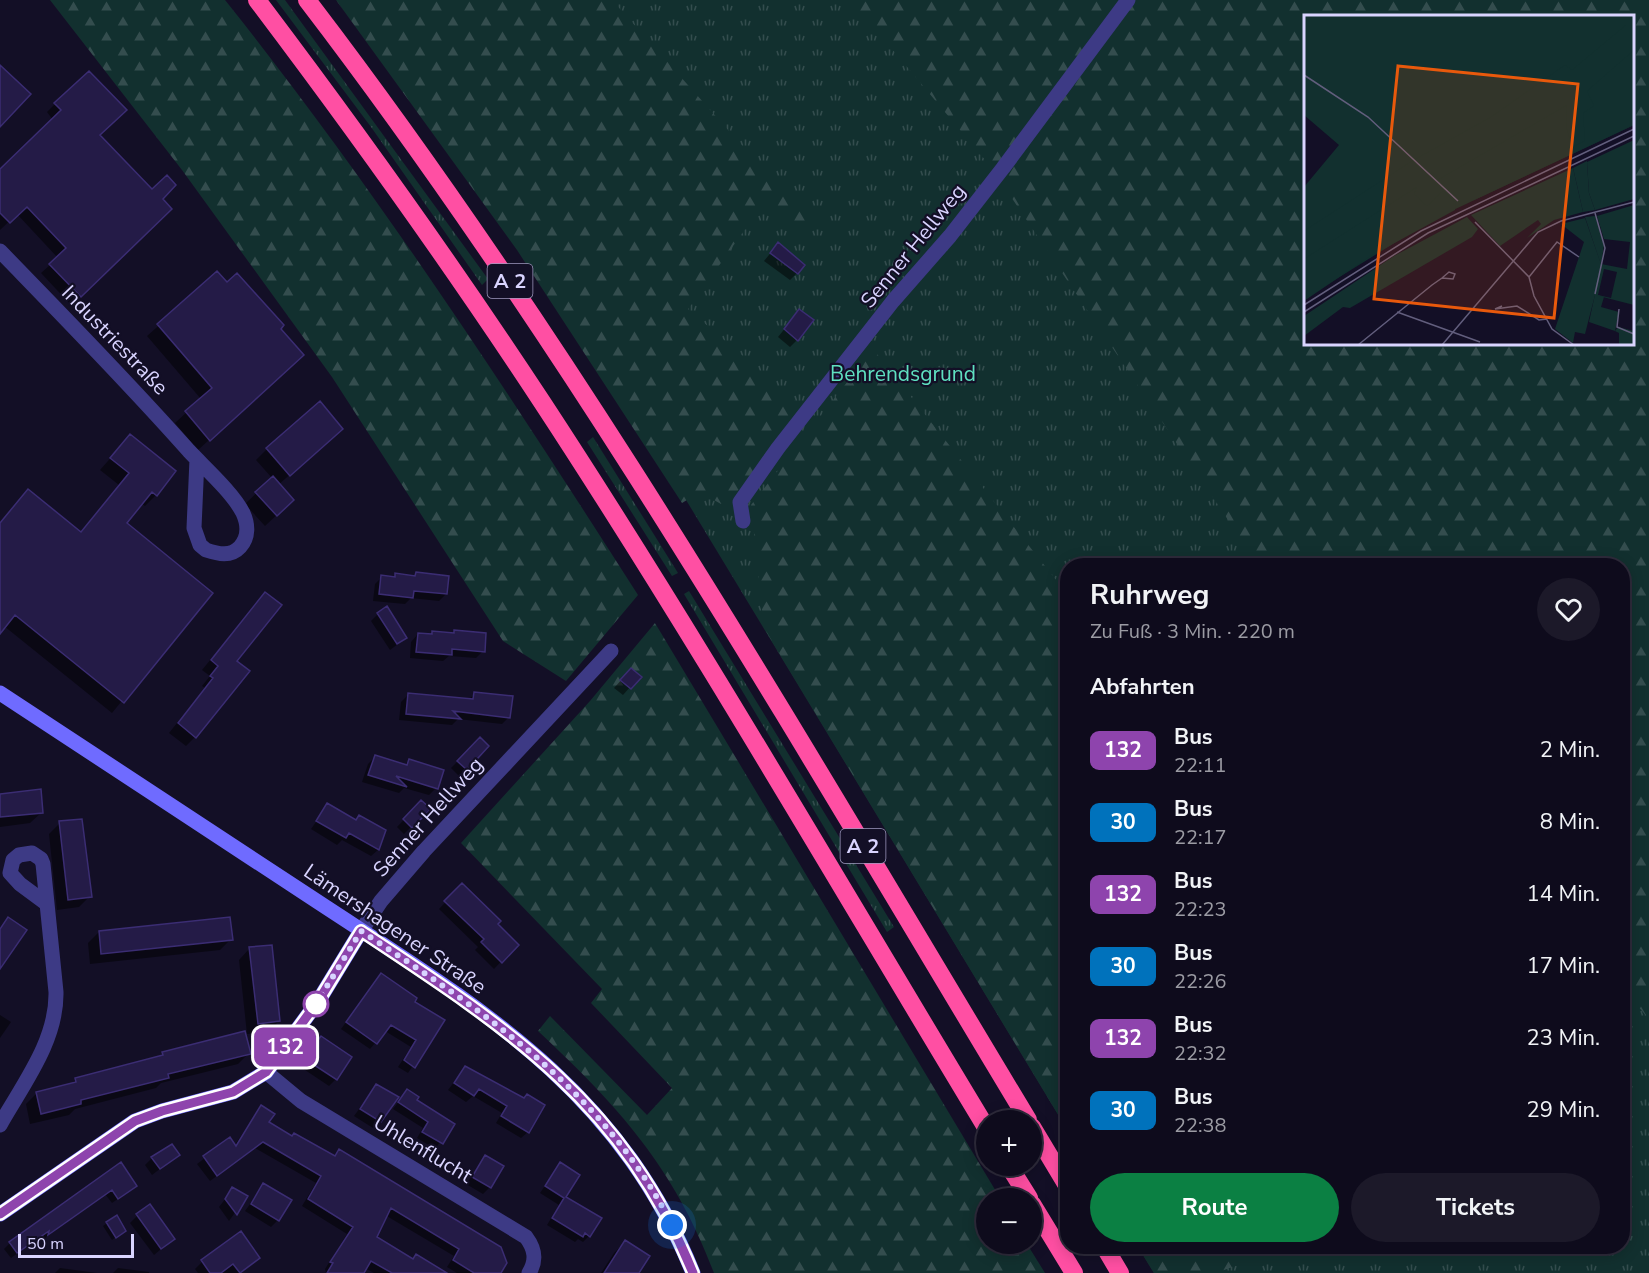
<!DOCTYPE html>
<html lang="de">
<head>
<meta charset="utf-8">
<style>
  body { margin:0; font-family:"Nunito Sans",sans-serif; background:#1c1929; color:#f1f3f6; height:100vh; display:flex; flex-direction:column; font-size:22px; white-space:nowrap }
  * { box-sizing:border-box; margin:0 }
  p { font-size:20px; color:#9b9ba3 }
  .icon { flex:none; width:33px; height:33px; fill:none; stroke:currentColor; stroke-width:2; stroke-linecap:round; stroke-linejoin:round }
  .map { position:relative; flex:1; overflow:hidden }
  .panel { position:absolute; left:1060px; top:558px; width:570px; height:696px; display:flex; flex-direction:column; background:#0e0b1c; border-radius:24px; box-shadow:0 3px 15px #0003,0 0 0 2px #2e2b3b }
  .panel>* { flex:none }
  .badge { padding:0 12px; border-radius:9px; font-size:21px; line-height:39px }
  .tools { position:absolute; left:976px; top:1110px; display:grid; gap:12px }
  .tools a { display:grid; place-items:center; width:66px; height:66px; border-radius:50%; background:#0e0b1c; box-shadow:0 3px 15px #0003,0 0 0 2px #2e2b3b; font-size:30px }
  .scale { position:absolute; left:18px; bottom:15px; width:116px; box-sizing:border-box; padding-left:6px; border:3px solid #d9d4ff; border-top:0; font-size:16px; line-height:21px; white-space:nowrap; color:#d9d4ff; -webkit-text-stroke:4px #130f26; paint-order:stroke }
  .you { position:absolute; width:30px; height:30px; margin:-15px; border:4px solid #fff; border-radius:50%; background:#1a73e8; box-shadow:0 0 0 9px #1a73e833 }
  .map>.badge { position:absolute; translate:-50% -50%; box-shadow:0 0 0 3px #fff }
  h2 { padding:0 30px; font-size:22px; line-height:54px }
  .round { display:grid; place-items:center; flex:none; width:63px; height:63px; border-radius:32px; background:#1c1929 }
  .head { display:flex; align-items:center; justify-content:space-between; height:102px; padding:0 30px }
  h1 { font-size:28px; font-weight:700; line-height:45px }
  .button { display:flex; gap:12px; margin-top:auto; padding:12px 30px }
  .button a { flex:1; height:69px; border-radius:36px; background:#0b8043; color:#fff; font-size:24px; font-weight:700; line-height:69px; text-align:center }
  .button a+a { background:#1c1929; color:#f1f3f6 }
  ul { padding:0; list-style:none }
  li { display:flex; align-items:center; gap:18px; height:72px; padding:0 30px }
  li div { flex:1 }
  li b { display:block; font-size:22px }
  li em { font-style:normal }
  li .badge { min-width:66px; font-weight:700; text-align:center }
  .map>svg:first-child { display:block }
</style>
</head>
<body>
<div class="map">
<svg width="1649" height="1273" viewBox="0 0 1649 1273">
  <defs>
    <pattern id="grass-tufts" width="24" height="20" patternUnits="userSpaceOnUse" patternTransform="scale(1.5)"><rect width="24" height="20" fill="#12302f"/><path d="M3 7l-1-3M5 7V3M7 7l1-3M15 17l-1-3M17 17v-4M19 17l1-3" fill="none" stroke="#344d4e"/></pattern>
    <pattern id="forest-firs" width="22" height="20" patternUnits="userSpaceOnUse" patternTransform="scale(1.5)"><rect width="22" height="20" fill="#12302f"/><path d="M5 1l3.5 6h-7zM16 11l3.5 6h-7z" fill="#344d4e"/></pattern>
  </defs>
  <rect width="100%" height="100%" fill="#130f26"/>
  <path fill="url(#grass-tufts)" d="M276,0H285L488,279L482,285L371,127Z
    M345,0H949L1409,565L1068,566V1131L588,338Z
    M593,437L678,573L672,576L587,442Z
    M689,591L894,927L887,932L684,594Z
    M1623,835L1649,876V1273H1154L1138,1247L1623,1246Z"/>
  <path fill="url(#forest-firs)" fill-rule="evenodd" d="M50,0H225C376,189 508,392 638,595L566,681L503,641L332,377L182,170Z
    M336,0H612L812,224L799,233L763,204L688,309L803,408L728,503L721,504L700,492L682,503L517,250Z
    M851,0H1649V1019L1623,989V566L1262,565L1241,539L991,167ZM1306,16H1632V344H1306Z
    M873,349L1068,595V1131L764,628L751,505Z
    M655,623L1000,1198H987V1244H1027L1045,1273H714C674,1167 619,1107 538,1031L550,1016L647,1115L672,1088L591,1003L602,989L461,843L590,701Z
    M1138,1247H1287L1216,1273H1154Z"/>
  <path fill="#0007" d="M55,104L99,136L170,209L71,305L41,273L58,258L17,214L0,230V171L53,120L47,112Z
    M778,244L797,273L790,280L764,261Z
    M217,274L279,329L291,366L198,450L175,423L201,399L147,336Z
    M799,311L797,340L790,347L778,337Z
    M130,436L174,472L156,495L145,506L141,503L125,523L210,593L112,713L4,626L0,630V523L28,491L80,533L119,485L100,470Z
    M330,440L278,485L281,511L265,526L245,504L272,478L256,460L267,449Z
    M416,574L446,594L439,601L411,598L405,604L373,601L375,584L382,577L392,578L396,575L413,577Z
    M256,604L235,661L195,737L186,746L169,733L205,688L202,686L210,676L202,670Z
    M378,614L406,638L390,650L371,621Z
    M454,631L483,651L476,658L449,656L443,661L410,658L411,642L418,634L451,635Z
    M624,677H639L623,695L614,688Z
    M475,694L509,717L502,724L458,719L452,725L399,720L401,702L408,695L468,700Z
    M480,739L487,746L459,776L451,768Z
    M375,757L404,766L409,760L436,788L429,795L404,788L399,793L362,782L368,764Z
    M0,796L42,812L30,823L0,827Z
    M421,802L429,809L404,834L397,827Z
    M328,805L355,821L384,831L378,850L371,856L342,840L337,845L311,829Z
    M60,823L90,896L79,907L57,910L49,834Z
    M462,885L517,945L494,969L475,950L478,947L439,909Z
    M99,932L231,939L220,950L90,964L88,943Z
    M250,948L279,1021L268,1032L247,1034L239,960Z
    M381,975L412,1002L443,1021L408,1073L398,1067L411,1047L385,1031L370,1049L341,1029Z
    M0,1015L11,1022L0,1038Z
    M321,1038L336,1079L329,1086L299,1066Z
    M163,1053H249L238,1064L161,1083L156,1088L75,1109L69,1115L30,1124L26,1104L37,1093L70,1085L76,1079L158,1058Z
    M465,1068L524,1100L528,1132L521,1138L496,1123L502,1113L473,1096L466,1102L448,1090Z
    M376,1086L380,1121L373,1128L354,1116Z
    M407,1091L415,1101L453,1124L435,1149L417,1138L423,1128L393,1109Z
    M261,1107L267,1123L334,1157L339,1151L499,1273H457L447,1267L454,1256L385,1215L375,1238L412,1260L416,1256L444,1273H374L365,1268L362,1273H326L325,1269L347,1234L302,1206L316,1183L255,1148L210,1181L197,1164L229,1140L234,1146Z
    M178,1155L152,1175L145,1165L152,1158Z
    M486,1157L490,1187L483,1194L466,1184Z
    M120,1164L129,1191L112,1203L105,1194L44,1239V1234L11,1258L4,1249L10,1243Z
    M560,1164L564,1197L589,1236L583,1242L578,1239L575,1242L547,1225L559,1205L540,1193Z
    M264,1185L278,1220L271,1227L245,1211Z
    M233,1189L246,1197L229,1221L219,1207Z
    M137,1216L173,1239L154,1255L130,1223Z
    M116,1217L121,1233L112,1240L103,1226Z
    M240,1233L251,1265L240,1273H198L195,1269L202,1262Z
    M625,1242L638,1273H601L614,1253Z
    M60,1268L97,1273H55Z
    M118,1268L149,1272V1273H113Z"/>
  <path fill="#241b47" stroke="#3b2d73" stroke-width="1.5" d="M0,65L31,94L0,127Z
    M89,71L127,110L100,135L152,189L167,175L176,185L163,199L172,209L81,297L49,264L66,248L27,207L10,223L0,213V169L61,110L54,103Z
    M778,242L805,265L798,274L770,253Z
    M217,271L227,282L237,273L284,325L281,329L304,355L210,441L185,411L212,388L157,324Z
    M799,309L814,320L798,341L784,329Z
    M320,401L343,429L290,476L266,448Z
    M130,434L176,471L157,496L152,492L127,523L213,593L124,703L15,615L0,634V523L28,489L81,532L129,473L110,458Z
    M273,476L294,500L277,516L255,492Z
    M416,572L449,576L447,594L414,591L413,598L379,594L381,575L395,577V573L415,576Z
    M265,592L282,605L237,661L250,671L196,738L178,723L213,678L210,676L218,666L211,660Z
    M387,606L407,638L397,644L377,613Z
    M454,630L486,633L485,652L452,649V655L416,652L418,633L432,634V631L454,633Z
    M631,668L642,677L631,689L620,680Z
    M474,692L513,696L510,718L453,711L461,719L406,714L408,693L473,699Z
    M480,737L489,746L467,770L457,761Z
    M375,755L407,765L409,759L444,770L438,789L396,776L407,787L368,775Z
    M41,789L43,813L0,817V794Z
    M421,800L431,809L412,828L403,819Z
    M327,803L356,820L359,815L386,830L379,850L349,833L346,838L316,821Z
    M82,819L92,897L68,900L59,821Z
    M462,883L501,921L498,924L519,945L502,963L481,942L484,939L444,901Z
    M8,917L27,930L0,969V929Z
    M230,917L233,940L101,954L99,931Z
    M272,945L280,1021L258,1024L249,947Z
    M381,973L417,998L415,1002L445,1020L415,1068L404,1060L416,1040L391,1025L377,1044L346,1022Z
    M245,1031L251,1054L168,1074L169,1078L81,1100V1104L41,1114L36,1092L76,1082L75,1078L163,1055L162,1052Z
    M321,1036L352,1057L337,1080L305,1059Z
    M465,1066L524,1098L527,1094L545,1105L529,1133L501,1116L507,1106L479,1089L474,1096L454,1083Z
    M376,1084L399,1097L381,1122L360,1109Z
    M407,1089L419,1097L417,1100L455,1124L443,1144L422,1132L428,1122L398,1102Z
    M261,1105L275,1114L269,1122L292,1136L294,1133L335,1156L339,1149L501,1247L507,1263L501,1273H474L453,1260L459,1249L391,1208L377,1237L413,1259L416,1254L447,1273H392L371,1261L364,1273H327L333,1263L330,1262L353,1227L308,1199L321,1176L263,1142L217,1176L203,1156L230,1137L236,1146Z
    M172,1144L180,1155L160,1169L151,1157Z
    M485,1155L504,1166L491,1188L472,1177Z
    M121,1162L137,1186L118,1199L112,1190L48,1235L49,1231L17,1253L9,1242Z
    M560,1162L580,1175L566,1197L602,1218L590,1237L585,1233L583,1237L552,1218L564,1198L545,1186Z
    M263,1183L292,1200L279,1221L251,1204Z
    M232,1187L248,1196L237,1215L225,1199Z
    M150,1204L175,1239L161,1249L136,1214Z
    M117,1215L126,1231L116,1238L106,1222Z
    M241,1231L260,1258L240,1273L233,1264L221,1273H210L201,1260Z
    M625,1240L650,1256L639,1273H604Z"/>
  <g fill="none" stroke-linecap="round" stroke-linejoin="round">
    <path stroke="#3d3a85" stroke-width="15" d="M0,251C64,317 128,382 189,451C205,468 233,493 243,513C248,524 249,537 240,547C231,557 218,554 206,550L200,545L194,528L197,459
      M743,521L740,502L778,448L893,301L950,236L1003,168L1128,0
      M361,931L381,901L424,851L611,651
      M266,1072L301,1101L526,1237C535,1249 537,1260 529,1273
      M0,1125C23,1084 57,1041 56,992L43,864L41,859L32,853L19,855L13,860L10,873L20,884L47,904"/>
    <path stroke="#6f6bff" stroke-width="15" d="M0,693C103,761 206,828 309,896C471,1003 616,1083 693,1273
      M0,1214L135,1121L162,1111L233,1092L266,1072L319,1000L361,931"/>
    <path stroke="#ff4fa3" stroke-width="18" d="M257,0C356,131 452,265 542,402C698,640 840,886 987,1129
      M307,0C578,354 799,740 1028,1120
      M1032,1127L1068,1187
      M1009,1166L1029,1198
      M1032,1204L1074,1273
      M1104,1246L1120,1273"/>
  </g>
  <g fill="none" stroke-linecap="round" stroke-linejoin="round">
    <defs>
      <path id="line" d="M0,1214L135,1121L162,1111L233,1092L266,1072L319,1000L361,931C508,1028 624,1103 693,1273"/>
    </defs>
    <use href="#line" stroke="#fff" stroke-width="14"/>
    <use href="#line" stroke="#8e44ad" stroke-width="9"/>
    <path stroke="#d9d4ff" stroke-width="6" stroke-dasharray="0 10.8" d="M316,1004L361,931C483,1011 604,1091 672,1225"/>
  </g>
  <circle fill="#fff" stroke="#8e44ad" stroke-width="3" cx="316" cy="1004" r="12"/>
  <g text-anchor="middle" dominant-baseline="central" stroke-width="4.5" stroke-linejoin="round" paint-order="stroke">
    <g fill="#130f26" stroke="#9e99be" stroke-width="1.5">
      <rect x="487.5" y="264" width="45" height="34" rx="4.5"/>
      <rect x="840.5" y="829" width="45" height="34" rx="4.5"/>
    </g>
    <g font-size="20" font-weight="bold" fill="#d9d4ff">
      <text x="510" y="281">A 2</text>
      <text x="863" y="846">A 2</text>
    </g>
    <g font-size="21" fill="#d9d4ff" stroke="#130f26">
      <text transform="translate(913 246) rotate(-51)">Senner Hellweg</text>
      <text transform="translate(115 340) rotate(46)">Industriestraße</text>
      <text transform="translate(428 817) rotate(-48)">Senner Hellweg</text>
      <text transform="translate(395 929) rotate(34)">Lämershagener Straße</text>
      <text transform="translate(423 1149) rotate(31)">Uhlenflucht</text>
    </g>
    <g font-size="21" fill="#5fe0c0" stroke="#130f26">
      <text x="903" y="374">Behrendsgrund</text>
    </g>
  </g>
  <g transform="translate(1304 15)">
    <rect width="330" height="330" fill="#130f26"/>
    <path d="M315,0H330V110L126,206L0,284V189ZM283,146L285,178L291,195L279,197L269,153ZM291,201L300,230L297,250L281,202ZM291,279L300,282L297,292L315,297L311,316L285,307Z" fill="#12302f"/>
    <path d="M0,0H322V10L268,55L261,50L187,102L108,146L0,216V172L35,130L0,100ZM330,35V110L170,185H152L132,166L263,90L262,111L268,132L281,126L279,98L290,91L283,76ZM330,125V184L291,195L285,178L283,147ZM269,153L279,197L250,205L223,223L237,209L234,205L196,231L167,200ZM113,172L110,179L123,191L139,176L152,188L151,195L65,242L0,286V244ZM330,190V290L291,280L281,319L271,317L269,328L251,314L280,227L257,209L281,203L297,249L323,254L326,227L300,224L293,201ZM300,254L313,257L307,283L294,280ZM163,202L174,214L168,222L46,293L39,292L0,321V301L90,241ZM314,312L330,316V330H315V318L311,316Z" fill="#12302f" fill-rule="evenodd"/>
    <path fill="none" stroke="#625e7d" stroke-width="1.5" d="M0,60L64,102L154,186M171,207L225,262L230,281L248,314L270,330M225,262L253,227L275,242M291,279L301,233L291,198M0,290L117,216L330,114M198,291L191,294L213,291L235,305L243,304M315,294L313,312L330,319M0,297L124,218L330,121M93,297L176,327M54,330L128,270L138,263L145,257L151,259L149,264L138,263M138,330L234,217L257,206L330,187"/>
    <path fill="#e8590c" fill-opacity="0.15" stroke="#e8590c" stroke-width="3" d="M94,51L274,69L250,303L70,284Z"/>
    <rect width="330" height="330" fill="none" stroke="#d9d4ff" stroke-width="3"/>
  </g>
</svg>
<div class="tools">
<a>+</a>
<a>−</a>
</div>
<div class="scale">50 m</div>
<div class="you" style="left:672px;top:1225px"></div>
<b class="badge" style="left:285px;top:1047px;background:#8e44ad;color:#fff">132</b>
<section class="panel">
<div class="head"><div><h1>Ruhrweg</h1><p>Zu Fuß · 3 Min. · 220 m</p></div><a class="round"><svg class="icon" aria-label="heart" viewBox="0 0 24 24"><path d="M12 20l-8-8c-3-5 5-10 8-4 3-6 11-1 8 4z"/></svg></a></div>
<h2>Abfahrten</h2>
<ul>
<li><span class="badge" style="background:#8e44ad;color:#fff">132</span><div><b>Bus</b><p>22:11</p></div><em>2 Min.</em></li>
<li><span class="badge" style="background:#0072bc;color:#fff">30</span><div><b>Bus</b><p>22:17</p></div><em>8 Min.</em></li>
<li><span class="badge" style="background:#8e44ad;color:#fff">132</span><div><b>Bus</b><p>22:23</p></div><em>14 Min.</em></li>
<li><span class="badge" style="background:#0072bc;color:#fff">30</span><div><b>Bus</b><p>22:26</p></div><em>17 Min.</em></li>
<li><span class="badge" style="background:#8e44ad;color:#fff">132</span><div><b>Bus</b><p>22:32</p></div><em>23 Min.</em></li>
<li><span class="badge" style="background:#0072bc;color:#fff">30</span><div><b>Bus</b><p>22:38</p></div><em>29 Min.</em></li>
</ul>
<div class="button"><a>Route</a><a>Tickets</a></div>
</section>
</div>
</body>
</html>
